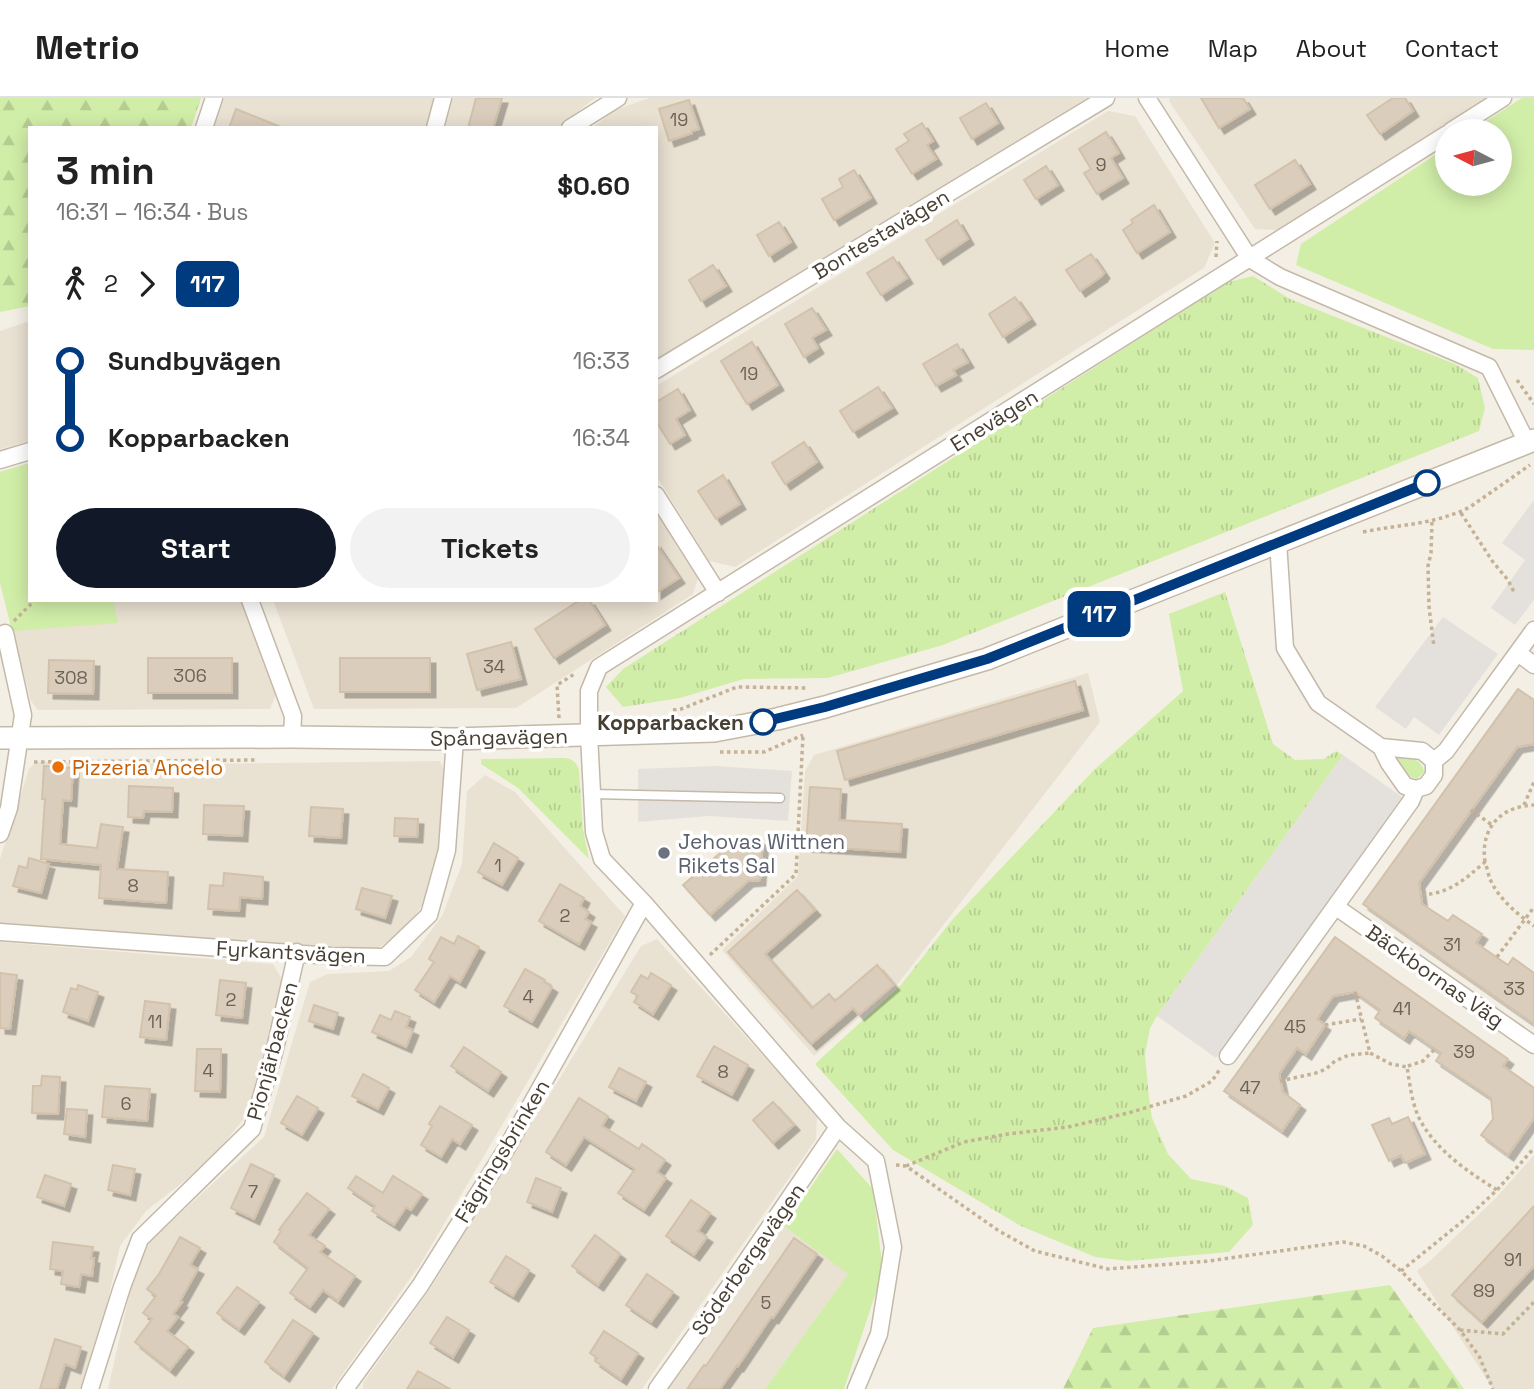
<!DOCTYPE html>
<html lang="en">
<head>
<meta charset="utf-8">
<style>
  body { margin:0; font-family:"Space Grotesk",sans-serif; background:#f2f2f2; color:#222; height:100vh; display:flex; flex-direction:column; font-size:26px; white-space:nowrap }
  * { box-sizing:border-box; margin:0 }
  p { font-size:23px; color:#767676 }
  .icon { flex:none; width:38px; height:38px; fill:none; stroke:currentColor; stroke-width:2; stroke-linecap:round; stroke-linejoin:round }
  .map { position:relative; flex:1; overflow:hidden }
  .drawer { position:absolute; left:28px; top:28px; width:630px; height:476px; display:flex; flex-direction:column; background:#fff; border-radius:0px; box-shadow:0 4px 18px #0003 }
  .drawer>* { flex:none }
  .badge { padding:0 14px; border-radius:10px; font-size:24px; line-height:46px }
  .needle { width:46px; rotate:276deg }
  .tools { position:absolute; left:1435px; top:21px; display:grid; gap:14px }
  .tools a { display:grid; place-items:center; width:77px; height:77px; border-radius:50%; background:#fff; box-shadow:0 4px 18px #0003; font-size:35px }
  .map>.badge { position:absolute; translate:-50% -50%; box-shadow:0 0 0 4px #fff }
  .legs { display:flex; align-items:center; gap:10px; height:77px; padding:0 28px; font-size:23px }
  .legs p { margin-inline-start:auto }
  .overview { display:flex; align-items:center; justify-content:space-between; height:119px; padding:0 28px }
  h1 { font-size:38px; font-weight:600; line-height:52px }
  .action { display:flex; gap:14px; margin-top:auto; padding:14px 28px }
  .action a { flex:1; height:80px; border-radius:42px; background:#111827; color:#fff; font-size:28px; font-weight:600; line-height:80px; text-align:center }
  .action a+a { background:#f2f2f2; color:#222 }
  ul { padding:0 28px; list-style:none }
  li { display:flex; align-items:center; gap:24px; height:77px; font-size:26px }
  li i { display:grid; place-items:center; width:10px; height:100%; margin:0 9px; background:currentColor }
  li i::after { content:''; width:18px; height:18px; margin:-9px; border:5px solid; border-radius:50%; background:#fff }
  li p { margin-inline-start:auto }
  li:first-child i { background:linear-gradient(#0000 50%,currentColor 0) }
  li:last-child i { background:linear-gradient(currentColor 50%,#0000 0) }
  header { display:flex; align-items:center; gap:42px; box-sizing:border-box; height:98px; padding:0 35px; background:#fff; border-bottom:2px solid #e0e0e0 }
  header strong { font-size:33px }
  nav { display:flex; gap:38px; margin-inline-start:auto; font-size:24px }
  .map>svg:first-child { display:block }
</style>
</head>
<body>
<header>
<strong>Metrio</strong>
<nav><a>Home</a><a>Map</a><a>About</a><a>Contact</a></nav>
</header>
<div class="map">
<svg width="1534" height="1291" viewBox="0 0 1534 1291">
  <defs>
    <pattern id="grass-tufts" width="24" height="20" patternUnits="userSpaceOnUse" patternTransform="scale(1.75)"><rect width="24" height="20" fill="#d1eea8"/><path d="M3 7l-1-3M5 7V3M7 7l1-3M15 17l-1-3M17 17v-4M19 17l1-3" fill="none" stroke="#b5cd91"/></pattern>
    <pattern id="forest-firs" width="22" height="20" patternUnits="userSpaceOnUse" patternTransform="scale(1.75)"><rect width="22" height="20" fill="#d1eea8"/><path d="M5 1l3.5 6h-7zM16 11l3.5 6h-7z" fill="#b5cd91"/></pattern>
    <filter id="shadow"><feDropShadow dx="5.5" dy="5.5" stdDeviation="0" flood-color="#0004"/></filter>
  </defs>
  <rect width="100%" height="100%" fill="#f4efe4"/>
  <path fill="#e9e1d2" d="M224,0H435L427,30H213Z
    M453,0H595L557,30H445Z
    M649,0H1087L656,261V30H592L615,12Z
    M1170,0H1487L1279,132L1255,131L1169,3Z
    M1108,13L1135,18L1215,145L1204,170L735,469L709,463L656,377V288Z
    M30,223V343L0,351V233Z
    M30,365V502H243L278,591L270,611L38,612L31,603L0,485V374Z
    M656,415L698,480L693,496L516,610L314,611L273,502H656Z
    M1088,575L1100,624L897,887L814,958L722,852L798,778L805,673L814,657Z
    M440,663L444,673L437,770L426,801L407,830L377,851L0,827V761L29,671L36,664L196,666Z
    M485,677L515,694L625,818L421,1165L332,1291H108L134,1176L151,1142L264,1039L310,884L328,876L389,873L411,859L442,818L462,766L467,693Z
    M657,841L817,1017L816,1041L642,1291H363V1285L432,1188L641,848Z
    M0,844L273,866L283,883L278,910L245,1019L210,1063L146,1113L120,1148L106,1210L81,1291H0Z
    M1534,1057V1291H1493L1417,1173L1430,1163L1496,1100Z
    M784,1128L849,1175L765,1291H669Z"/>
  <path fill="url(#grass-tufts)" d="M1253,178L1290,201L1455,266L1478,280L1485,310L1479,333L943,547L828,580L744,581L680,600L623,609L606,589L623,571L1228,184Z
    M1225,494L1273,646L1295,662L1324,661L1336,653L1343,657L1157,918L1150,930L1145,956L1149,1000L1152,1020L1168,1056L1191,1081L1225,1088L1248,1100L1253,1127L1229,1154L1128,1163L1095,1159L1021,1128L893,1052L815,966L900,888L952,822L1094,672L1183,593L1169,516Z
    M1396,657C1407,659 1422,660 1424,674L1417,681L1411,679L1394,659Z
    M563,660C572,660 576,664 579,672L583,731L589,761L518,690L481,666V661Z"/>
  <path fill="url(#forest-firs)" d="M0,0H201L191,30H30V208L0,214Z
    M1390,1187L1464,1291H1063L1093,1230Z"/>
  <path fill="#d1eea8" d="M1522,0H1534V252L1493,251L1296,167L1301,146L1447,49V86H1500V33H1471Z
    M30,365V502H113L118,525L12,533L0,485V374Z
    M837,1051L873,1091L883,1173L844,1291H765L848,1176L784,1128Z"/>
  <path fill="#e4e1dd" d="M1534,402V502L1515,527L1491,510L1525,462L1502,445Z
    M1443,519L1498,556L1439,637L1414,619L1406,631L1375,609Z
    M1343,657L1402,699L1216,960L1157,918Z
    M715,668L792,673L788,723L709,718L638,724V671Z"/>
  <path fill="#dacdbc" stroke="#d3c2ab" stroke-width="2" filter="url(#shadow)" d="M476,0H502L493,30H468Z
    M1201,0H1243L1250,11L1219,30Z
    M1393,0H1405L1413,13L1380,36L1367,17Z
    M689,2L699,31L692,33V35L669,43L659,11Z
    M986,5L998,25L972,41L960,20Z
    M236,11L281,29V30H229Z
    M922,25L933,43L927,47L936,61L912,76L896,51L909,43L904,36Z
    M1106,34L1119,55L1111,60L1123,80L1097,96L1084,75L1091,71L1079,51Z
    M1295,62L1310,86L1270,111L1255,87Z
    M1046,68L1058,87L1036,101L1024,82Z
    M854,72L871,100L834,122L822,101L843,89L839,81Z
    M1154,107L1170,134L1137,155L1123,132L1133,125L1131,122Z
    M957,122L968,141L938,161L926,142Z
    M779,124L791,144L769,158L757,137Z
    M1091,156L1104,175L1102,177V178L1080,193L1066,172Z
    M893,159L907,180L881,197L867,175Z
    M713,167L726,188L701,203L689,182Z
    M1015,199L1030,221L1003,239L989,216Z
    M812,210L826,232L812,240L818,250L804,259L785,226Z
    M752,244L778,287L747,306L721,263Z
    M957,246L968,264L953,272L956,277L936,288L923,266Z
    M878,289L892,310L853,334L840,313Z
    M678,291L690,312L676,321L685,337L670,346L656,323V304Z
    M804,344L817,364L785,386L772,365Z
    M723,377L740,406L716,421L698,393Z
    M656,446L679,480L656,495Z
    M580,502H589L605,527L554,560L535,531Z
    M511,544L521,581L477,592L467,556Z
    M148,560H232V595H148Z
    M340,560H430V594H340Z
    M49,562L94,563L93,596L48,595Z
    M1075,583L1083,612L845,682L837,653Z
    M1518,591L1534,602V646L1517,649L1419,785L1422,806L1448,823L1453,817L1482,836L1476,845L1508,867L1513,860L1534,875V926L1363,806Z
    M44,668L73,670L71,703L63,702L60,746L97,750L101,726L123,729L117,771L168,774L166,805L99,800L101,767L41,761L45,701H42Z
    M129,688L173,690L172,714L144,713L143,720L128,719Z
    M810,689L841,691L839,722L902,726L900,754L806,748Z
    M204,707L244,708L242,738L203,736Z
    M311,709L343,711L341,740L309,738Z
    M395,720L418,721L417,739L394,738Z
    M723,738L763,742L760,782L748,783L710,817L683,787L720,755Z
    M494,745L518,760L502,787L478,774Z
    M29,760L49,766L41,795L13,788L19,768L27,770Z
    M224,775L263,779L262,801L240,799L239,813L208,811L210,787L223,788Z
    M560,786L584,800L580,808L589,814L585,821L591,824L579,846L539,823Z
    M362,790L392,798L385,820L356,811Z
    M797,792L815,812L765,856L812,910L829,896L835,903L877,867L894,887L859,917L853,910L811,946L728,854Z
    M458,838L479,849L460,884L450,878L434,904L415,892L434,864L429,861L441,839L454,846Z
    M1335,839L1508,961L1503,968L1534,990V1020L1508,1057L1481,1037L1493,1021L1491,1000L1436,963L1441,955L1409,933L1404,940L1375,920L1380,912L1355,894L1333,898L1317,921L1325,927L1306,956L1297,950L1279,976L1283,994L1300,1007L1282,1033L1224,993Z
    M525,871L545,882L544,884L552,889L532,924L504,908Z
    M0,875L17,877L10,931L0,930Z
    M651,875L671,887L653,916L634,904L638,898L631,894L641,877L648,881Z
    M220,882L246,885L242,920L216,917Z
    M78,887L98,894L88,923L63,914L71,890L77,892Z
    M145,903L170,906L166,942L140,939Z
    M314,907L338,915L333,931L309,923Z
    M395,913L410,919L406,929L413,932L406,949L372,934L380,917L391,922Z
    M714,948L748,967L732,997L697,978Z
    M464,949L501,974L488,993L451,968Z
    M197,951H221L220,994L195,993Z
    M619,970L646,984L636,1003L609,989Z
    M363,976L389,990L378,1011L352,998Z
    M42,978L60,979L58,1016L32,1015L33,988H41Z
    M105,988L150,991L147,1023L102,1019Z
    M297,998L318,1010L302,1037L281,1025Z
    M579,1000L608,1018L602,1028L639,1051L642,1046L665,1062L657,1074L666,1080L644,1112L618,1095L635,1071L584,1039L566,1067L546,1054Z
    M773,1004L794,1027L773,1045L753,1022Z
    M440,1008L472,1027L460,1046L452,1041L441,1059L421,1047L432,1028L429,1026Z
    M67,1011L87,1012L85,1039L64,1036Z
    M1408,1019L1425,1056L1405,1065L1401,1057L1389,1063L1372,1027L1389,1020L1392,1026Z
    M251,1066L274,1077L254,1121L231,1110Z
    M113,1067L135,1071L130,1097L108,1092Z
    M45,1077L71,1086L64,1108L37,1099Z
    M356,1078L383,1095L393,1078L422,1096L411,1112L406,1109L394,1127L372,1113L375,1108L348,1090Z
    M536,1080L561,1090L552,1114L527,1104Z
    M307,1095L329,1111L309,1137L325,1148L320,1154L355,1178L338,1203L323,1192L310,1209L290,1195L308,1170L274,1144L281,1133L279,1132Z
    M691,1102L710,1115L698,1133L707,1139L694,1157L666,1138Z
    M1534,1108V1168L1482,1224L1452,1197Z
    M595,1137L620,1156L598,1187L572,1168Z
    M180,1139L200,1150L190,1167L198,1171L180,1203L182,1204L173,1216L178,1219L167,1233L188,1249L170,1272L135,1244L152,1221L143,1215L156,1198L147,1191L159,1176Z
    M794,1140L817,1156L773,1220L771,1219L738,1268L737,1267L720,1291H687L704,1267L706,1268Z
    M53,1144L93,1149L91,1160H94L92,1178L81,1176L79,1189L61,1186L63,1173L50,1171Z
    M506,1158L529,1172L513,1198L490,1184Z
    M647,1176L673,1194L651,1224L626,1207Z
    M237,1189L259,1204L239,1231L217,1215Z
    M447,1219L469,1232L453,1259L430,1245Z
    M293,1222L313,1235L284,1278L265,1264Z
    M604,1233L638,1255L621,1281L595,1263L597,1260L590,1255Z
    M55,1241L81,1249L75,1270L65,1266L57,1291H40Z
    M418,1273L450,1291H407Z"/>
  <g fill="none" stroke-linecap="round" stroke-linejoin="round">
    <defs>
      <path id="service" d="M592,696L780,700"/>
      <path id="minor" d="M1147,0L1250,161L1280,179L1489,269L1527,345
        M204,30L214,0
        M435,30L443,0
        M570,30L618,0
        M1451,33L1503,0
        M656,272L1106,0
        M0,362L30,353
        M656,397L718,495
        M1278,444L1285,550L1318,605L1381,649L1389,665L1405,688L1416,691L1426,688L1434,677V663L1422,653L1381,649
        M250,502L293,618L292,639
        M1518,555L1534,567
        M1434,663L1446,653L1534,532
        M0,736L9,710L23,617L5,535
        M1336,809L1534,947
        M0,834L332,858L385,859L429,817L447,752L455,641
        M1228,958L1411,703L1416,691
        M90,1291L122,1189L140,1141L252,1031L275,951L297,854
        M345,1291L420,1188L505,1053L644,805
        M657,1291L709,1218L838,1029
        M856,1291L879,1236L893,1149L876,1063L838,1029L644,805L602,761L594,734L589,637V593L599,569L1447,36"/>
      <path id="tertiary" d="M0,640L292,639L455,641L714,633L777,621L825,609L987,561L1534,342"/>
    </defs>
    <use href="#service" stroke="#c4b9a9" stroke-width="11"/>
    <use href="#minor" stroke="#c4b9a9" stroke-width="19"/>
    <use href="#tertiary" stroke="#c4b9a9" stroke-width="24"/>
    <path stroke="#c4b296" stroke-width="3.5" stroke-dasharray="3.5 3.5" stroke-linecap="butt" d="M1216,159L1217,143
      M1517,282L1534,306
      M1461,415L1493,464L1508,482L1514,494
      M1432,424L1431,455L1428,468L1429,509L1434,549
      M1363,434C1401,426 1434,427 1470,409L1530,367
      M14,523L35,502
      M673,612L681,611L737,589L808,590
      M559,620L557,587L576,575
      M720,654H764L803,637
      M34,664L257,662
      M1524,707L1534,684
      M1471,712L1492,727
      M1485,764C1480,730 1501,708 1534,707
      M1422,797C1450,795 1464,782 1485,764C1487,769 1488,776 1490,781C1498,800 1517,816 1534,828
      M710,857L796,776L803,637
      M1497,859L1534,809
      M1355,894L1370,955L1391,966L1407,969C1410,987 1412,1006 1420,1022C1437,1053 1468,1074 1497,1092
      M1325,927L1361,921
      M1408,968L1423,963L1435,951
      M1280,983L1316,975L1326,971L1335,963L1349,957L1370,955
      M896,1067L906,1068L999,1133L1035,1153L1108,1171L1209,1163L1343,1144L1364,1148L1382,1158L1401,1173L1460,1232L1479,1258L1493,1291
      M906,1068L964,1044L1008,1036L1068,1029L1128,1015L1186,998L1212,983L1220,971
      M1401,1173L1469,1118L1497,1092L1534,1050
      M1460,1232L1503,1236L1534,1204"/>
    <use href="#service" stroke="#fff" stroke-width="8"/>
    <use href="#minor" stroke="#fff" stroke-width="16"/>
    <use href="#tertiary" stroke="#fff" stroke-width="21"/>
  </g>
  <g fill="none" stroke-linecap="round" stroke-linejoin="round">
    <defs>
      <path id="line-1" d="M763,624L825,609L987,561L1427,385"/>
    </defs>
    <use href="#line-1" stroke="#fff" stroke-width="16"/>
    <use href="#line-1" stroke="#003b80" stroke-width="10"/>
  </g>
  <g fill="#fff" stroke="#003b80" stroke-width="3.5">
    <circle cx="1427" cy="385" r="12"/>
    <circle cx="763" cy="624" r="12"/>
  </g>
  <circle fill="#e8710a" stroke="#fff" stroke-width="2.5" cx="58" cy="669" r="7"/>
  <circle fill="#6b7280" stroke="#fff" stroke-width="2.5" cx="664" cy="755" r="7"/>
  <g text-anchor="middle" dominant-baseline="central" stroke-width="7" stroke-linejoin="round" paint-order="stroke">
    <g font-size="18" fill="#6c6255">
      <text x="679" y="21">19</text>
      <text x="1101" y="66">9</text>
      <text x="749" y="275">19</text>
      <text x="494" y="568">34</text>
      <text x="190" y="577">306</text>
      <text x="71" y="579">308</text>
      <text x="498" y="767">1</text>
      <text x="133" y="787">8</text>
      <text x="565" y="817">2</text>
      <text x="1452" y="846">31</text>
      <text x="1514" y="890">33</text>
      <text x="528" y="898">4</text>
      <text x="231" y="901">2</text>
      <text x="1402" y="910">41</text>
      <text x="155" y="923">11</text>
      <text x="1295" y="928">45</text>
      <text x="1464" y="953">39</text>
      <text x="208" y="972">4</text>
      <text x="723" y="973">8</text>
      <text x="1250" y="989">47</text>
      <text x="126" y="1005">6</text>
      <text x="253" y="1093">7</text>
      <text x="1513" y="1161">91</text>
      <text x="1484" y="1192">89</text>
      <text x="766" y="1204">5</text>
    </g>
    <g font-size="21" fill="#473f33" stroke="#fff">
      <text transform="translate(881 136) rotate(-31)">Bontestavägen</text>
      <text transform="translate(994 322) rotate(-32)">Enevägen</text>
      <text transform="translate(499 639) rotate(-1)">Spångavägen</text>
      <text transform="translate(291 854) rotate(3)">Fyrkantsvägen</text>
      <text transform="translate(1435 878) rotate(35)">Bäckbornas Väg</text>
      <text transform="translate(272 953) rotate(-75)">Pionjärbacken</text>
      <text transform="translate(502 1053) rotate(-59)">Fägringsbrinken</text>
      <text transform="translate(748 1161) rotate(-55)">Söderbergavägen</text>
    </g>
    <g font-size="21" font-weight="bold" fill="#473f33" stroke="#fff" text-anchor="end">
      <text x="744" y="624">Kopparbacken</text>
    </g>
    <g font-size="21" fill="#c56008" stroke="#fff" text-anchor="start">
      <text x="72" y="669">Pizzeria Ancelo</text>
    </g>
    <g font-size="21" fill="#5b616d" stroke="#fff" text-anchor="start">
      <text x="678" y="743">Jehovas Wittnen<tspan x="678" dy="24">Rikets Sal</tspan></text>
    </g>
  </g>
</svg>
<div class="tools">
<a><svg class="needle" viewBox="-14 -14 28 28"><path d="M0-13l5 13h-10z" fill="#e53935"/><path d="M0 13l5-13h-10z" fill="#767676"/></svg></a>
</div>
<b class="badge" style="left:1099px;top:516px;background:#003b80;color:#fff">117</b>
<section class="drawer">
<div class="overview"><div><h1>3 min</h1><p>16:31 – 16:34 · Bus</p></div><b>$0.60</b></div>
<div class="legs"><svg class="icon" aria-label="walk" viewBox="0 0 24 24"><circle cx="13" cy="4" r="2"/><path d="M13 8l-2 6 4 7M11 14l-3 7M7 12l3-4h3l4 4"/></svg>2<svg class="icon" aria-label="forward" viewBox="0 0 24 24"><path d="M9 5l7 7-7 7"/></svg><b class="badge" style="background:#003b80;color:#fff">117</b></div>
<ul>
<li><i style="color:#003b80"></i><b>Sundbyvägen</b><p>16:33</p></li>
<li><i style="color:#003b80"></i><b>Kopparbacken</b><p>16:34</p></li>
</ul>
<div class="action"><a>Start</a><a>Tickets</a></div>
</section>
</div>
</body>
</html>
